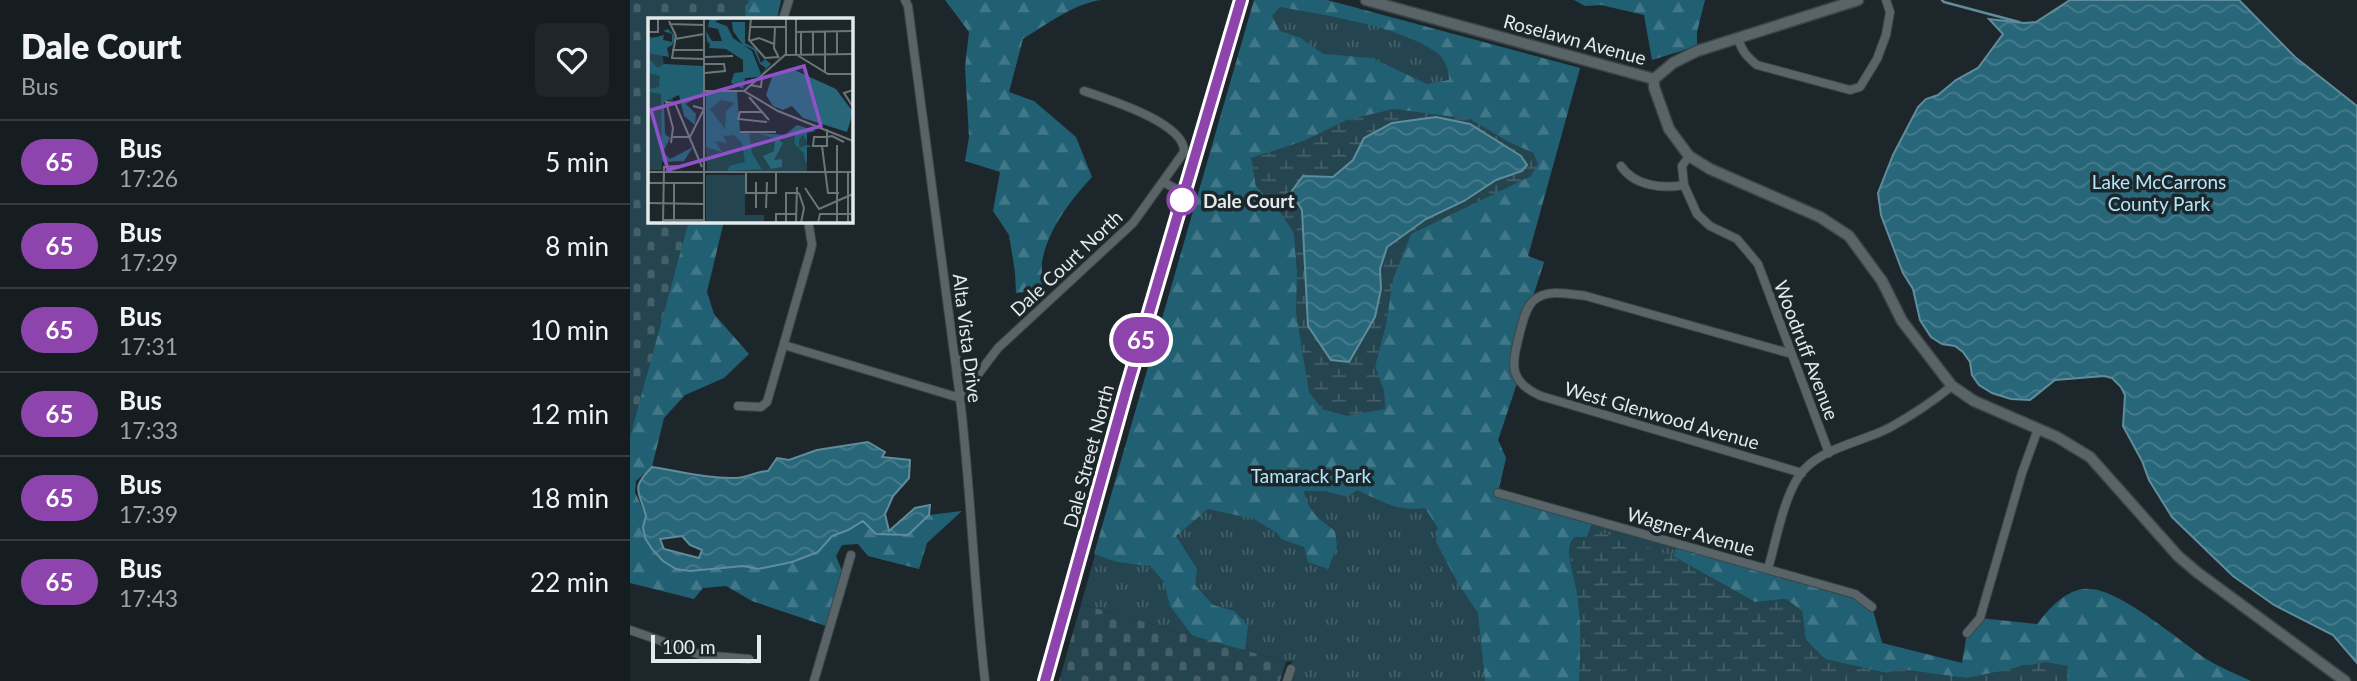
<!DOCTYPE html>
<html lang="en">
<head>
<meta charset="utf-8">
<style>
  body { margin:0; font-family:Lato,sans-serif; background:#1f2629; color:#f1f3f6; height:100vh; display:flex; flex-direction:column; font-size:26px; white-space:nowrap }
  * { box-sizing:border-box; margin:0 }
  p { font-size:23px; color:#9ea2a5 }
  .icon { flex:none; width:38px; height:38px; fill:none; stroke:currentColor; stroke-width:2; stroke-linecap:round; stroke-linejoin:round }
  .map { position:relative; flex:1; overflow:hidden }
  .panel { display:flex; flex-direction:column; background:#161d20; width:630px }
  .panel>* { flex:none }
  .badge { padding:0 14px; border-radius:23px; font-size:24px; line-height:46px }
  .scale { position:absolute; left:21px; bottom:18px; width:110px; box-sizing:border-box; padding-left:7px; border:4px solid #e3e9ec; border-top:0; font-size:19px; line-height:24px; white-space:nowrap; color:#e3e9ec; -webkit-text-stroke:5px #1d272b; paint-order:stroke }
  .map>.badge { position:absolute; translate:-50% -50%; box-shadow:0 0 0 4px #fff }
  .round { display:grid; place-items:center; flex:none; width:74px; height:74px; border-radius:10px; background:#1f2629 }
  .overview { display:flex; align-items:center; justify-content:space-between; height:119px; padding:0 21px }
  h1 { font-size:33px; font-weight:800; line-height:52px }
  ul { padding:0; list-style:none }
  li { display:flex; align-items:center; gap:21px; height:84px; padding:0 21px; border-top:2px solid #353b3e }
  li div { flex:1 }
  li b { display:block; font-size:26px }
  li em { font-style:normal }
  li .badge { min-width:77px; font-weight:700; text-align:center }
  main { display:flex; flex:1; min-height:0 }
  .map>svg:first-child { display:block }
</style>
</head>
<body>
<main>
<section class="panel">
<div class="overview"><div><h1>Dale Court</h1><p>Bus</p></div><a class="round"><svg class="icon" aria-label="heart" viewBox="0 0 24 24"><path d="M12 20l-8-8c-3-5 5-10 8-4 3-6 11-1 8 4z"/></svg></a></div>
<ul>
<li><span class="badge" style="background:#8e44ad;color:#fff">65</span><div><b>Bus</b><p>17:26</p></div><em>5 min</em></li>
<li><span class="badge" style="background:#8e44ad;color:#fff">65</span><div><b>Bus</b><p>17:29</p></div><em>8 min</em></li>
<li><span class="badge" style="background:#8e44ad;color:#fff">65</span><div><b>Bus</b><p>17:31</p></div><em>10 min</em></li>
<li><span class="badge" style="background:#8e44ad;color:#fff">65</span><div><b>Bus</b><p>17:33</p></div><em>12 min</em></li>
<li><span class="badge" style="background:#8e44ad;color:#fff">65</span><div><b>Bus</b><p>17:39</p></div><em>18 min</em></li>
<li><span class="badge" style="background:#8e44ad;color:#fff">65</span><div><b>Bus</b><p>17:43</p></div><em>22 min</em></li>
</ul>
</section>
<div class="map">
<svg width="1727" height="681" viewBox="0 0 1727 681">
  <defs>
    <pattern id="grass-tufts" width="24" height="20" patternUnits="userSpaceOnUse" patternTransform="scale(1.75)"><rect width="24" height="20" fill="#24444f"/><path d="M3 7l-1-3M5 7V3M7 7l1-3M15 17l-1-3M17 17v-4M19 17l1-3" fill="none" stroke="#445f68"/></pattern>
    <pattern id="forest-firs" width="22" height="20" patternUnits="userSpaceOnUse" patternTransform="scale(1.75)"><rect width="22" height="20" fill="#216073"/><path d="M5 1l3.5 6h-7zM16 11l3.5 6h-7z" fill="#417787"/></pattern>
    <pattern id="wetland-marsh" width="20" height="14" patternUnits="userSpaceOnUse" patternTransform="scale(1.75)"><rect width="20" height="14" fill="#24444f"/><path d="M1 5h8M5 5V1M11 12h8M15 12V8" fill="none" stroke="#445f68"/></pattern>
    <pattern id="cemetery-stones" width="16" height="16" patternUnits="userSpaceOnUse" patternTransform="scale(1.75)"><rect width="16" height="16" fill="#24444f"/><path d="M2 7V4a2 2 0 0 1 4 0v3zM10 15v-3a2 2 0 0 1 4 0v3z" fill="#445f68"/></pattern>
    <pattern id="water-waves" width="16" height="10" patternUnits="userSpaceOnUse" patternTransform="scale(1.75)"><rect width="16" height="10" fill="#286679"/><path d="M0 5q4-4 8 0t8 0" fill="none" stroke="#477c8c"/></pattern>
  </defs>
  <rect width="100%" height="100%" fill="#1d272b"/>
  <path fill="url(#grass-tufts)" d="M624,0H697L950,68L898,256L914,262L883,359L888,380L868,440L876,458L868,493L1242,607L1252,643L1332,663L1337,633L1566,681H657L662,661L656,662L451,604Z"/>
  <path fill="url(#forest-firs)" fill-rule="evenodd" d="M0,0H151L147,19H19V220L94,221L77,292L84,314L119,354L94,378L55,395L34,418L22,467L6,481L5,492L16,516L13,527L15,538L60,571L113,566L128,569L188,552L202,536L233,521L246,534L278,535L299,515L332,511L297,543L289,569L238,556L228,544L212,545L206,556L212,571L196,626L122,601L96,586L73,588L64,599L0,583V398L18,328Z
    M315,0H472C447,2 415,25 393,39L379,92L404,101L446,137L462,177C440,201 418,229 412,262C411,271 413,281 414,290L386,293L385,272L379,235L363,211L370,172L335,161L339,137L335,67L339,32Z
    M624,0H697L950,68L898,256L914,262L883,359L888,380L868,440L876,458L868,492L963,520L957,537H944L940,560L949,595L951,642L949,681H855L848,613L829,585L806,542L808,528L795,508C766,512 752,501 727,490L718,497L695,491H674C677,511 690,520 705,531L707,546L698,569L678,562L674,547L651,539L647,533L624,519L578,509L546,536L567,569L565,585L583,605L604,611L618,626L615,650L568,643L540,606L534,582L520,566L487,562L464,554ZM650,7C695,15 769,26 806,52C815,59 819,69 819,80L797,84L742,58L693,54L671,38L650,31L642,16ZM764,109C813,116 859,133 904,153L821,213L781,234L763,279L756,324L745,367L754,391L755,409L667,271L664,233L646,206L626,186L621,158L674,141L717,120Z
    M944,0H1075L1067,32V46L1022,60L1014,15L971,5L955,6Z
    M1060,547L1225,594L1242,607L1252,643L1332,663L1337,633L1350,618L1407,624C1419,609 1433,592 1453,589C1486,584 1550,642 1578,660C1591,668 1607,674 1621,681H1436L1438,666L1393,665L1376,671L1336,678L1269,669L1257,673L1195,659L1176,640L1172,611L1156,599L1125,602L1043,556L1046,549Z"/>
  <path fill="url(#wetland-marsh)" fill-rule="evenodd" d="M764,109L840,119L877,141L904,154L908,164L901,176L781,234L763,279L756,324L745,366L754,392L755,409L717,416L692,409L679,392L666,313L667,271L664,233L646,206L626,186L621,158L674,141L717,120ZM806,117L872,145L891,156L892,171L866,180L834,201L796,219L757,247L750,269L751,289L745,317L719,362L678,326L672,210L703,177L723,160L734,138L762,123Z
    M962,529L1043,556L1125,602L1156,599L1172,611L1176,640L1195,659L1257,673L1269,669L1336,678L1415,662L1438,666L1437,681H949C951,645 952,610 943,575C940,562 935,548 944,537H957Z"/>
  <path fill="url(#cemetery-stones)" d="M0,0H119L114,19H19V220L59,221L0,437Z
    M451,604L656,662L650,681H429Z"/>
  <path fill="url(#water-waves)" stroke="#608d9c" stroke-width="2" fill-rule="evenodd" d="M1440,0H1609L1665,57L1727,106V663L1703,635L1644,605L1603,576L1542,517L1519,480L1512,461L1493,426L1495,395L1491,387L1482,378L1474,376L1425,380L1400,400L1381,399L1362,393L1349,385L1342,375L1340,362L1333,352L1325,346L1312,344L1301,337L1290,320L1283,289L1273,273L1251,215L1248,193L1263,155L1288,107L1296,99L1308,95L1326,80L1348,68L1373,34L1359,19L1394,23L1406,22Z
    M806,117L840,124L891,156L897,165L892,171L866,180L834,201L796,219L757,247L750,269L751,289L745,317L719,362L701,360L678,326L672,210L661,192L673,176L703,177L723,160L734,138L762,123Z
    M238,442L255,452L252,457L280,460L279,478L263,496L255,514L259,531L285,508L300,505L299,515L278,535L246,534L233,521L218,530L202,536L188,552L162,562L128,569L113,566L60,571L46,569L33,561L22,549L15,538L13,527L16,516C9,490 0,489 22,467C50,471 77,479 106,478C118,478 126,471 138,471L147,458L159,460L187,450ZM52,536L60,545L72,550L69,558L34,549L30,539Z"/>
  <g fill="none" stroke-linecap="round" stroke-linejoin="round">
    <path stroke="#608d9c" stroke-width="2.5" d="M1312,0L1314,2L1389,22"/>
    <defs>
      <path id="minor" d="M275,0L278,6L330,398C341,492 344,587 355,681
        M153,19L159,0
        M1108,38C1111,50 1117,57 1127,65L1220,90L1230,87L1247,59L1256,35L1260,12L1256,0
        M1059,156L1052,166L1054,185L1067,214L1080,226L1107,239L1128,264L1199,453
        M991,166C1004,186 1033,189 1054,185
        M533,182L554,193
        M154,345L330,398L368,348L503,223L554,152C556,123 477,99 454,91
        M1162,354L956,296C940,294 916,288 903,301C895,309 893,322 890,332C882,364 877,381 911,396L1172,473
        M327,359C332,371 341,372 353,367
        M108,406L131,407L137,402L180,253L182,245L178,220
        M868,493L1225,594L1242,607
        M1138,569C1146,541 1153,500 1169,476C1188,448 1230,443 1259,428C1281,416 1302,402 1322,386
        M0,630L71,655L119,659
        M1337,633L1350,618L1392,473L1408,429
        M184,681L221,555
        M657,681L661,669"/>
      <path id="tertiary" d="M736,0L1024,79
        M1024,79V87L1039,129L1059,156L1080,169L1190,217L1219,236L1252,281L1272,321L1322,386L1344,401L1427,437L1460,457L1548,556L1568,573L1715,681
        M1024,79L1043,63L1067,51L1228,0"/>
      <path id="secondary" d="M415,681L496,391L611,0"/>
    </defs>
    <use href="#minor" stroke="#3c4447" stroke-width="10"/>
    <use href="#tertiary" stroke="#3c4447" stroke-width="13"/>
    <use href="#secondary" stroke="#3c4447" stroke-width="15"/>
    <use href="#minor" stroke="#586468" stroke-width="8"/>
    <use href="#tertiary" stroke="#586468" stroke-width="10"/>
    <use href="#secondary" stroke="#586468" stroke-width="12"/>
  </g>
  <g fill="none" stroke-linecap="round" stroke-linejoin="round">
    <defs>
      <path id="line" d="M415,681L496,391L611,0"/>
    </defs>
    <use href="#line" stroke="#fff" stroke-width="16"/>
    <use href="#line" stroke="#8e44ad" stroke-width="10"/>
  </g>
  <circle fill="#fff" stroke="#8e44ad" stroke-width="3.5" cx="552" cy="200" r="14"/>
  <g text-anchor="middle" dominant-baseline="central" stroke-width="7" stroke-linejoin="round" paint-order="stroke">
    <g font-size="19" fill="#e3e9ec" stroke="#1d272b">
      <text transform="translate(945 39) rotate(15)">Roselawn Avenue</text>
      <text transform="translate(436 263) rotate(-43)">Dale Court North</text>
      <text transform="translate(338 338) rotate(83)">Alta Vista Drive</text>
      <text transform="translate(1177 350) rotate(69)">Woodruff Avenue</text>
      <text transform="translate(1032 415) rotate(16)">West Glenwood Avenue</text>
      <text transform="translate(458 456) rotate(-75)">Dale Street North</text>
      <text transform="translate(1061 531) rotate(16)">Wagner Avenue</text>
    </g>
    <g font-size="19" fill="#b2e7f9" stroke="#1d272b">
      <text x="1529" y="181">Lake McCarrons<tspan x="1529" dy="22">County Park</tspan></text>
      <text x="681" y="475">Tamarack Park</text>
    </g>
    <g font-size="19" font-weight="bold" fill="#e3e9ec" stroke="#1d272b" text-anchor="start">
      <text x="573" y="200">Dale Court</text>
    </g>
  </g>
  <g transform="translate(18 18)">
    <rect width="205" height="205" fill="#1d272b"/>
    <path d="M0,19H13L16,48L55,77L30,76L24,80L26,84L0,74ZM58,74H89L92,114L130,117L159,112V127L165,128L159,129V153L79,154L58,134Z" fill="#24444f"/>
    <path d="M62,0H74L67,4L79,8L85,20L104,33L113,56L118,50L112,46L106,32L95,27L85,13L84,4H97V25L108,31L113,45L117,41L123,46L110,59L97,60L95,71L83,65L86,55L95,54V42L78,31L61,30L62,26L59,23L58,13L64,23H74L70,11L60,9ZM20,11L26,17L27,21L24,27L19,30L21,39L0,35V21L16,17L15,22L24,24V16L15,13ZM0,40L10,50L16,46L55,48L56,75L38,86L48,96L47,107L36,98L31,77L16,84L17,116L22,120L15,134L22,141L45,129L36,143L15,144L12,140L0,71L11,69L12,58L0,55ZM58,74H89L92,113L101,114L110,140L119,151L80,153L81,148L97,144L94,125L86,117L75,118L79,125L67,123L74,134L58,129ZM73,82L87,85L78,93L77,111L62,91ZM149,107L168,113L159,115V124L155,117L151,122V130L158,127L164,128L159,129V145L146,129L147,115L125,120L109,115L137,117Z" fill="#216073" fill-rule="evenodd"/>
    <path d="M101,114L126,120L147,115L144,123L156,136L158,152H114L104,135Z" fill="#24444f"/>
    <path d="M0,74L13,76L14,152H0ZM58,134H78V154H59ZM58,157H97V197H116V205H58Z" fill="#24444f"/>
    <path d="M142,50L188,71L205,94L199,114L155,100L144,88L135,92L125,88L118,77L124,59ZM131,122L135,125L126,142L134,141V149L123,151L115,138L126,133L127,123Z" fill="#286679"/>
    <path fill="none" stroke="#6c7578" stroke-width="2" d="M103,0L101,22L117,40L130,39M138,0V37M148,0V37M21,3L28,18L24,40L56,41M21,6L56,7M102,9H138M127,9L126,30L131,40M189,13V36M0,14H10V0M148,14L205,13M153,14V37M165,14V37M27,21L56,16M101,23L111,20L126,26M24,32H56M149,37L180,56H205M57,39L85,38M177,54V14M57,55L77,53L76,46H57M102,67L113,69L114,59M205,72L196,75L205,89M57,73H96M96,73L130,93L205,123M96,73L137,37L205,36M101,79L121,102M115,94H92L90,101L119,104M179,111V128H165L166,119H179L184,118L196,124M92,114H128M25,119H42L56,91L45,88M23,125L25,110L18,84L27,85L54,149M189,127V205M174,128L180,175H191M0,154H205M98,154V175H128V155M0,165H56M157,170L171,191L205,176M151,175L156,190L153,205M0,185L55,186M108,190V164M118,190L119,164M15,202H55M26,204V165M15,205L16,149L30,148M56,205V0M128,205V196H148M138,205V175H151M148,205L149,169M170,205L172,196H205M200,205V154"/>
    <path fill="#9052c8" fill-opacity="0.15" stroke="#9052c8" stroke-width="3.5" d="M156,48L173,108L20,152L3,92Z"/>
    <rect width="205" height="205" fill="none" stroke="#e3e9ec" stroke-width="3.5"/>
  </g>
</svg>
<div class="scale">100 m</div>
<b class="badge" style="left:511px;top:340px;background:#8e44ad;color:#fff">65</b>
</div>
</main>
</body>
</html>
